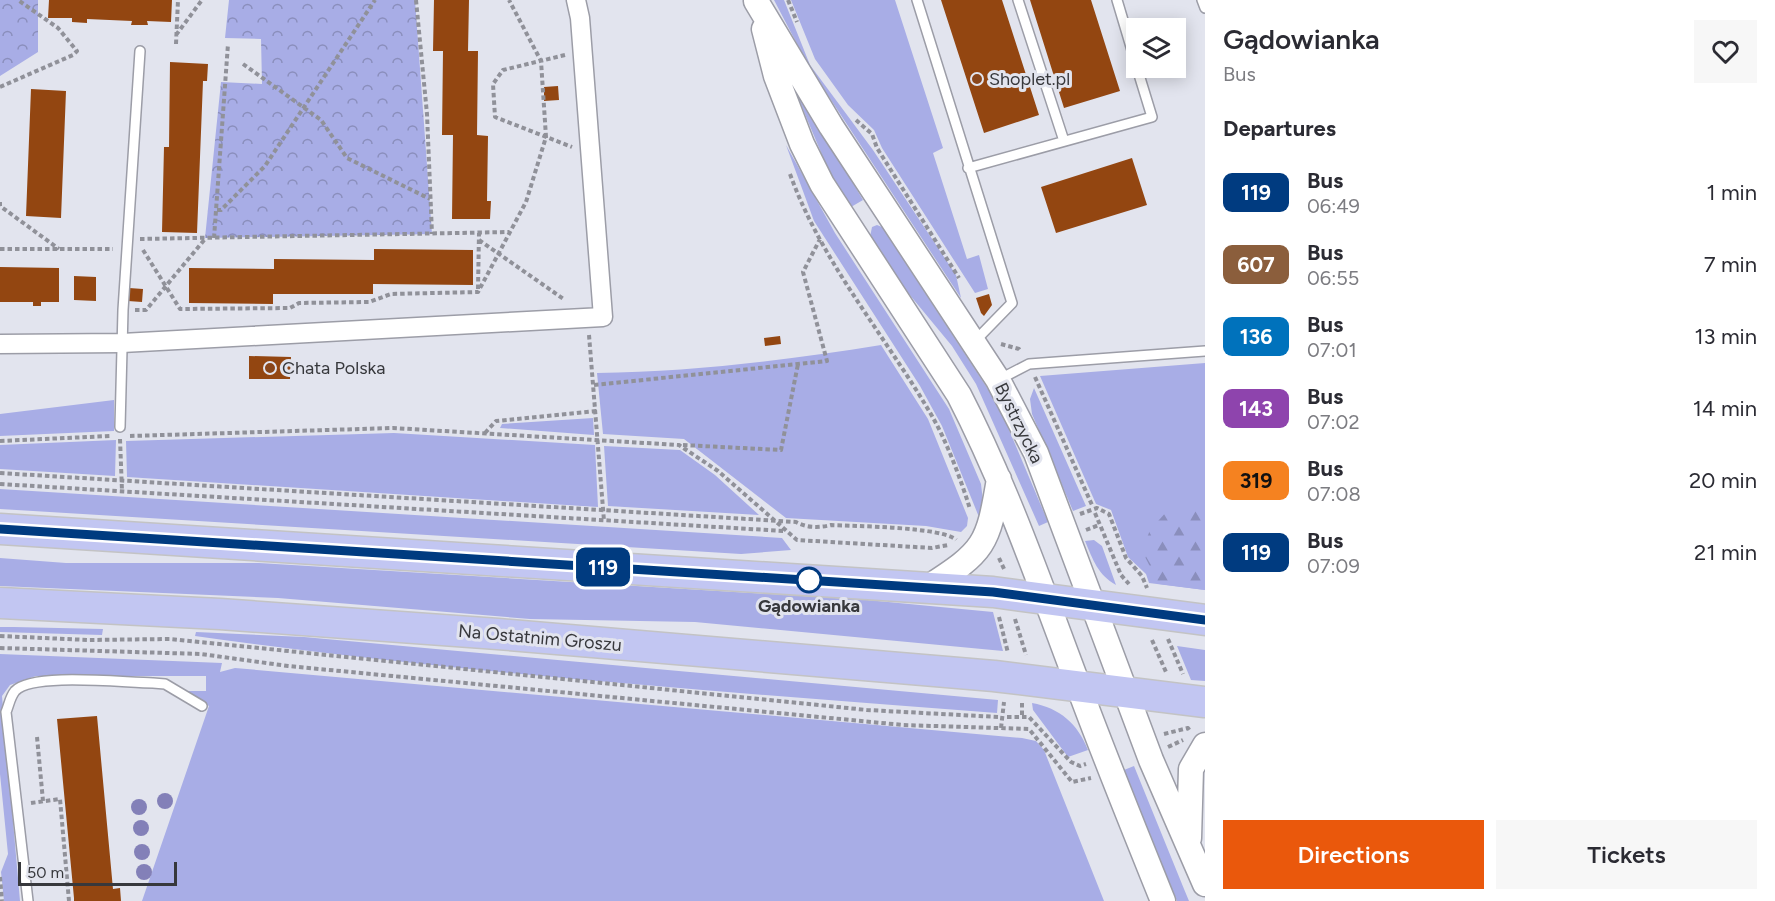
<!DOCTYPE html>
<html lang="en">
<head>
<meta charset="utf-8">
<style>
  body { margin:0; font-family:Figtree,sans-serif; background:#f7f7f7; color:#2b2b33; height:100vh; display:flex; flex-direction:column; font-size:22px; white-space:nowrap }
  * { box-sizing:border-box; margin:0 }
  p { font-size:20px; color:#7c7c81 }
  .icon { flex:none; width:33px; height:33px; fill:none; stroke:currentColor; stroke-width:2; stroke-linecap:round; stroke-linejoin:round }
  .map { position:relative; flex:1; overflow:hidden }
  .drawer { display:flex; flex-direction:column; background:#fff; width:570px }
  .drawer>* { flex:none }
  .badge { padding:0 12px; border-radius:9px; font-size:21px; line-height:39px }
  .buttons { position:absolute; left:1126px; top:18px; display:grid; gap:12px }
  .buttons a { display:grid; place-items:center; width:60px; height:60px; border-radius:0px; background:#fff; box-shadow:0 3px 15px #0003; font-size:30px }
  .scale { position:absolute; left:18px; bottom:15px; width:159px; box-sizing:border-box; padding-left:6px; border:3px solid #37383c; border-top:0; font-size:16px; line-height:21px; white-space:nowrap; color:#37383c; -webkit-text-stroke:4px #e2e4ee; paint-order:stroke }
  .map>.badge { position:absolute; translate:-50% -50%; box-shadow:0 0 0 3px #fff }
  h2 { padding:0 18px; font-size:22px; line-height:54px }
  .round { display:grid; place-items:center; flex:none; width:63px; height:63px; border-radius:0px; background:#f7f7f7 }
  .overview { display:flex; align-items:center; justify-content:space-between; height:102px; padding:0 18px }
  h1 { font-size:28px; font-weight:600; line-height:45px }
  .primary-button { display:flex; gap:12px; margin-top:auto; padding:12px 18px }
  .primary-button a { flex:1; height:69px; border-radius:0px; background:#ea580c; color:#fff; font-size:24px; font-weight:600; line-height:69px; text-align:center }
  .primary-button a+a { background:#f7f7f7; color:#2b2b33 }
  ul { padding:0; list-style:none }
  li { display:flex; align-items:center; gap:18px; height:72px; padding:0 18px }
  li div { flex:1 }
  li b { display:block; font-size:22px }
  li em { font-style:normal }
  li .badge { min-width:66px; font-weight:700; text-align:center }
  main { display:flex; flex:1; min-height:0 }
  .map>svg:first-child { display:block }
</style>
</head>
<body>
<main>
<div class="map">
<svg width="1205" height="901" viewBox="0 0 1205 901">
  <defs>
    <pattern id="forest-firs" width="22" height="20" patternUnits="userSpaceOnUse" patternTransform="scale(1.5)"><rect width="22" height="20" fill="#a8ade6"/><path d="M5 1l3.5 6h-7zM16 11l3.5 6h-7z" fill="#8a8ebc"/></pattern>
    <pattern id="park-crowns" width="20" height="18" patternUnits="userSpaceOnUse" patternTransform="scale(1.5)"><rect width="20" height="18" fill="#a8ade6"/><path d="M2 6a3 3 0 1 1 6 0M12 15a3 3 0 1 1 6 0" fill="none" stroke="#8a8ebc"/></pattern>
  </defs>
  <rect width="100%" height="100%" fill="#e2e4ee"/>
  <path fill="#a8ade6" d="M774,0H784L810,65L873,150L956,275L961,298L808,65Z
    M791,0H895L943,148L933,153L967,259L979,255L988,289L975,293L882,148L874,130L848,105L815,59Z
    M799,92L863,200L851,207L828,169L796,93Z
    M786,145L835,233L949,409L981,484L984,510L981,522L942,426L920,386L814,221Z
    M877,225L882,227L999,406L1048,522L1039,526L976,384L952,346L904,288L870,237L872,227Z
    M881,345L928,419L968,518L967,526L961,532L926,526L786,518L684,439L603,434L597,373C693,372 787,360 881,345Z
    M1205,363V590L1149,583L1146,574L1128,557L1111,510L1096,504L1040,376Z
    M1034,388L1086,506L1073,511L1032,414L1030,399Z
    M114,400V431L0,436V414Z
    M593,418L594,435L500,428L502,424Z
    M394,433L595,445L598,507L127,477L126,441Z
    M116,440L115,476L0,469V445Z
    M604,446L680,450L715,475L759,515L608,506Z
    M0,489L782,538L791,550L741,554L0,509Z
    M1094,540L1102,546L1116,585C1098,575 1093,560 1085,541Z
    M0,558L66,563H259L867,600L993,612L1003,651L695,622L530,619L278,598L0,586Z
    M0,627H14L103,629L102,635L0,632Z
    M196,632L304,637L998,700L997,713C730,692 461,674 195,636Z
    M1177,646L1205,650V681L1191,680Z
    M0,654L222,663L220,672L235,668L1022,738L1036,741L1044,750L1104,901H142L209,706L186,691H206V676H36L10,685L2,696L20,901H4L1,872L8,854L0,774Z
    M1032,703C1060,708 1078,724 1088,750L1068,757L1033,710Z
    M1134,766L1184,889L1189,901H1177L1124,770Z"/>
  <path fill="url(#forest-firs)" d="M1168,510H1205V590L1159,584L1142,551L1150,530Z"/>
  <path fill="url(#park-crowns)" d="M0,0H38V52L0,76Z
    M229,0H415L432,234L205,238L221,82L262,84L261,39L225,38Z"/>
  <path fill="#934611" d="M49,0H172L171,22L147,21L148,25H131L132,21L87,19V23L72,22V18H48Z
    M434,0H469L468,51H478L477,135L488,136L487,201H491L490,219H452L453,135H442L443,51H433Z
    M941,0H1002L1039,115L984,133Z
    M1030,0H1091L1120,91L1064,108Z
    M170,62L208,64L207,81H203L197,233L162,232L164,147H169Z
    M558,86L559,100L544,101V87Z
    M31,89L66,91L61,218L26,216Z
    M1132,158L1147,205L1056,233L1041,187Z
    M374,249L473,250V285L373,284V294H273V304L189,303V268L274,269V259L374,260Z
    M0,267L59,268V302H41V306H33V302H0Z
    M74,276L96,277V301L74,300Z
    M129,288L143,289L142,302L128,301Z
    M989,294L992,305L984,316L981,313L976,298Z
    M780,336L781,344L765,346L764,338Z
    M249,356L291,357L290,379H249Z
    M97,716L113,889L120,888L121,901H74V898L57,719Z"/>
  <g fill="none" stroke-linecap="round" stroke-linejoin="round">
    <defs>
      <path id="service" d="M917,0L1012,303L974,342
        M1018,0L1064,141
        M1117,0L1137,67
        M1202,0L1205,8
        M968,168L1152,117L1137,68
        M998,380L1029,364L1205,351
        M120,427L123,310L140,51
        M28,901L6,712C9,705 10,697 15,691C33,672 125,683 153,683L165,684L202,706"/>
      <path id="minor" d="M0,344L122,343L603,317L580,18L576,0"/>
      <path id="tertiary" d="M756,1L831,126L998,380L1036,453L1151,760L1205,884
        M764,29L776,76L802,144L822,184L959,395C1007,488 1041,587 1078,685C1105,758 1134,829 1163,901
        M927,588C985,551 988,545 999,479
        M1189,838L1191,769L1205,745"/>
      <path id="primary" d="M0,529L993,592L1205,620
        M0,603L220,614L498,634L994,676L1205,702"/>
    </defs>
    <use href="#service" stroke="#9c9da7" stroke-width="12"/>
    <use href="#minor" stroke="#9c9da7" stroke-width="21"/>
    <use href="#tertiary" stroke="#9c9da7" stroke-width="27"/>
    <use href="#primary" stroke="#c3c3c4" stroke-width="33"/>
    <path stroke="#909199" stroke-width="4" stroke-dasharray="4.5 3" stroke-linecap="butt" d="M416,0L427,114L432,234
      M788,0L797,22
      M176,35L202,0
      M176,44L178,0
      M565,55L503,70L493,84L495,117L572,147
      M243,64L321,120L347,158L430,199
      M0,87L73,55L77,51L58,28L18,0
      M856,120L872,134L877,148L959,278
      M790,174C822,263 885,335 932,416C947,442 961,480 970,509
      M0,202V206L59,249
      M217,210H221L265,166L375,0
      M214,238L228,44
      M140,239L509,232
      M479,240L565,300
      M0,249H113
      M143,250L180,309L290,308L299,303L369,302L391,294L478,292L526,202L546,137L541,61L509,0
      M478,289L479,233
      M135,310H146L205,239
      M589,335L604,521
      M1001,344L1019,349L1021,352
      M1035,377L1092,505
      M594,385L827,361L803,272L820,239
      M485,433L496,421L597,411
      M130,436L393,428L679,445L718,471L797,540L932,548L948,545
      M120,439L122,491
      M0,441L110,436
      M683,445L781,450L798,364
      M0,473L796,522C807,528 819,528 831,525C853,526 944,527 956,540
      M0,484L784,531
      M1095,513L1121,575L1129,584
      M1080,514L1097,508L1109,514L1126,558L1142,576L1147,588
      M1086,530L1099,525
      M999,558L1005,571
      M999,617L1008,653
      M1015,619L1026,655
      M0,636L88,640L170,639L867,710L998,717
      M1168,639L1183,674
      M1152,640L1166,672
      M0,648L201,654L288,666L903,725L1029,729L1072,782L1091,778
      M1022,703V717
      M1007,717H1029L1071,762L1080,766L1086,764
      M1001,728L1004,702
      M1164,734L1188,728L1190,731
      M37,737L43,801
      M1168,747L1183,740
      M31,803L60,799L69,901
      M0,877L2,901"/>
    <use href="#service" stroke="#fff" stroke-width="9"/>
    <use href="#minor" stroke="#fff" stroke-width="18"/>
    <use href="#tertiary" stroke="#fff" stroke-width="24"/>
    <use href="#primary" stroke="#c2c6f2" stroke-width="30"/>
  </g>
  <g fill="#8380b8">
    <circle cx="165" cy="801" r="8"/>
    <circle cx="139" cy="807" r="8"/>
    <circle cx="141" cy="828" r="8"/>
    <circle cx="142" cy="852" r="8"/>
    <circle cx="144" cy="872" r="8"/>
  </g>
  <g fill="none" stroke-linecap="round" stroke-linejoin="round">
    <defs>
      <path id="line" d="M0,529L993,592L1205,620"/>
    </defs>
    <use href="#line" stroke="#fff" stroke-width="14"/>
    <use href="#line" stroke="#003b80" stroke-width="9"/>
  </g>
  <g fill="#8a461a" stroke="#e2e4ee" stroke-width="2">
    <circle cx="977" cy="79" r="6"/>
    <circle cx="270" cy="368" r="6"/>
  </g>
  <circle fill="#fff" stroke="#003b80" stroke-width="3" cx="809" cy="580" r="12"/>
  <g text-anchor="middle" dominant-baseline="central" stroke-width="6" stroke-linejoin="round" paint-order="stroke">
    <g font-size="18" fill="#37383c" stroke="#e2e4ee" text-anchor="start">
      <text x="989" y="79">Shoplet.pl</text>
      <text x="282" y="368">Chata Polska</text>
    </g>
    <g font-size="18" fill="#37383c" stroke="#e2e4ee">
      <text transform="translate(1019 423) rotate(64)">Bystrzycka</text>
      <text transform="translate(540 638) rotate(5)">Na Ostatnim Groszu</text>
    </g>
    <g font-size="18" font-weight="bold" fill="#37383c" stroke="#e2e4ee">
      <text x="809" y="606">Gądowianka</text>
    </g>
  </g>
</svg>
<div class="buttons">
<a><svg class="icon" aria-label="layers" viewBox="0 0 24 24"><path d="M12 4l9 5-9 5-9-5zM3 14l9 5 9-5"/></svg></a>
</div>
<div class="scale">50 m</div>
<b class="badge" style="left:603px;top:567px;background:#003b80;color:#fff">119</b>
</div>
<section class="drawer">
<div class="overview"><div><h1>Gądowianka</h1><p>Bus</p></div><a class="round"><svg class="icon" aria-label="heart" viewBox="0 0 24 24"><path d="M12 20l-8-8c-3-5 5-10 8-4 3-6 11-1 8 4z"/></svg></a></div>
<h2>Departures</h2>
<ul>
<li><span class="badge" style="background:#003b80;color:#fff">119</span><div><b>Bus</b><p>06:49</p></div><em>1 min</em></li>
<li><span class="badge" style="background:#8b5e3c;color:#fff">607</span><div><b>Bus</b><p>06:55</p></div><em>7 min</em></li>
<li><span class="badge" style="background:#0072bc;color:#fff">136</span><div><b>Bus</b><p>07:01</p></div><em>13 min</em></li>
<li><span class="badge" style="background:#8e44ad;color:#fff">143</span><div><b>Bus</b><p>07:02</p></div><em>14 min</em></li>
<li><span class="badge" style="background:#f58220;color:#111">319</span><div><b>Bus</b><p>07:08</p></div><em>20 min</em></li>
<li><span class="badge" style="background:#003b80;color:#fff">119</span><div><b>Bus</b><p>07:09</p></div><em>21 min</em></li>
</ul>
<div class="primary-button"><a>Directions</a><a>Tickets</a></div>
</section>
</main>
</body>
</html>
